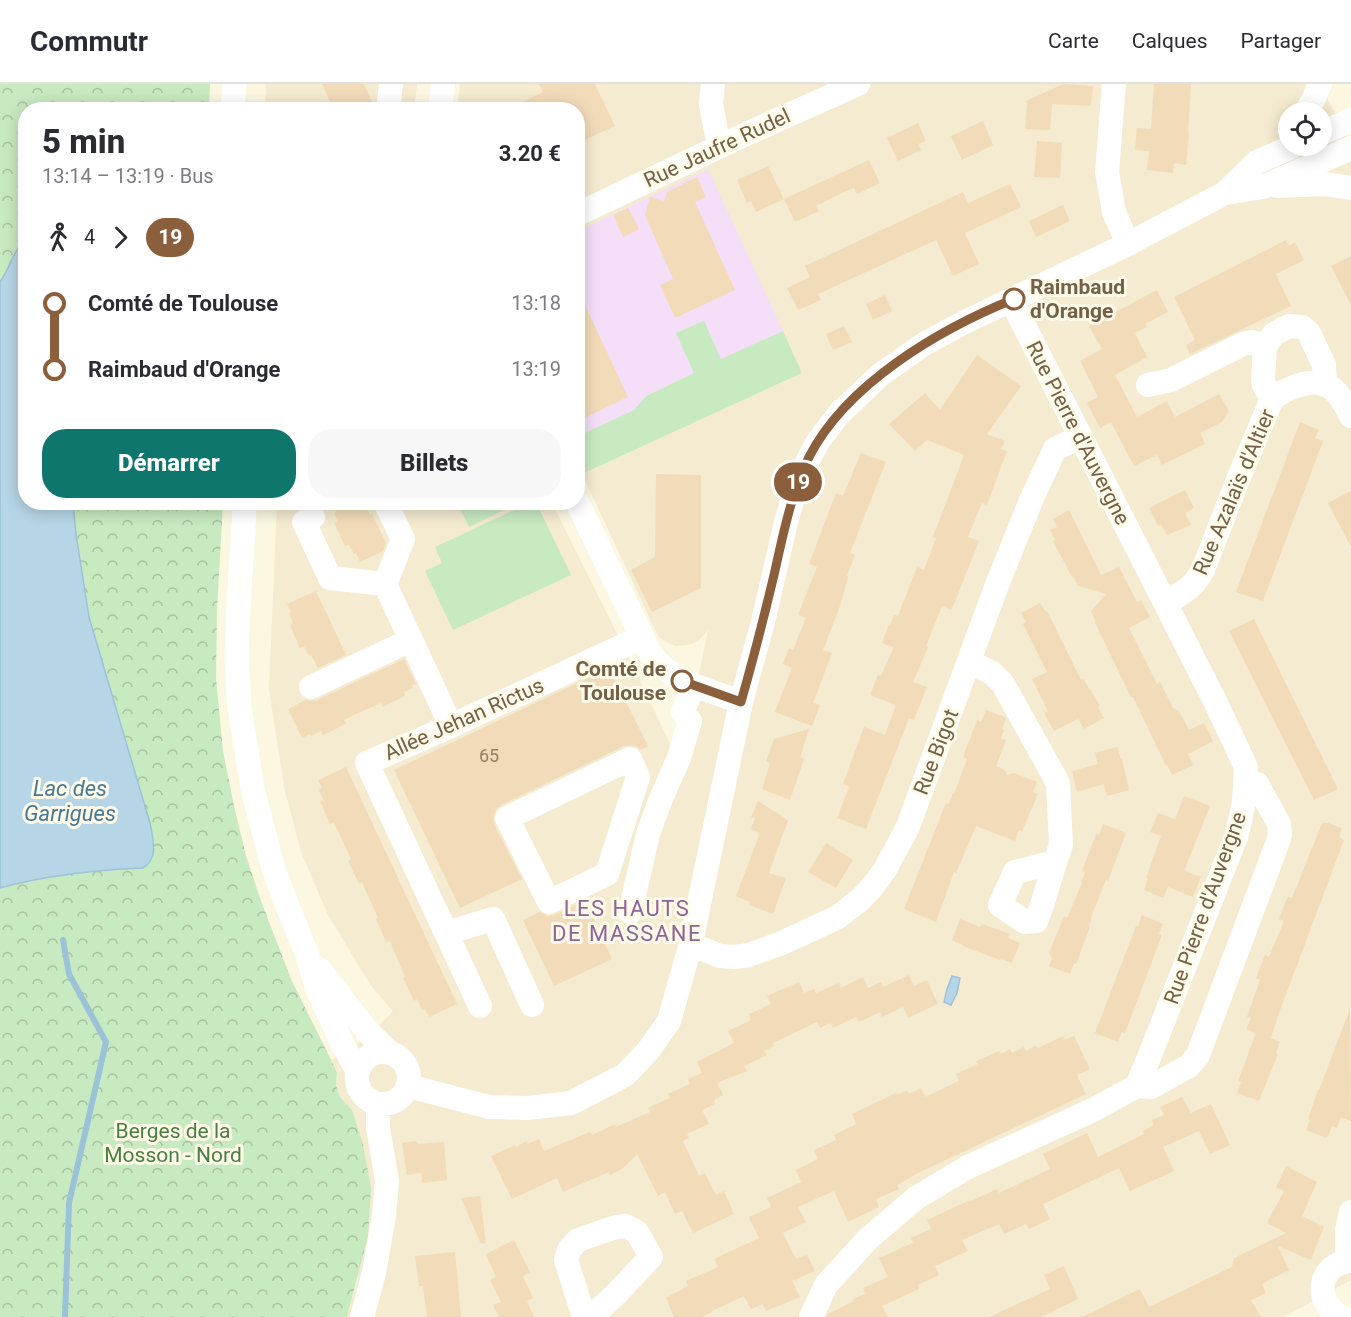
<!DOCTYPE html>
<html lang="fr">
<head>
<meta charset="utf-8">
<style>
  body { margin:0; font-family:Roboto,sans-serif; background:#f7f7f7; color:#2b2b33; height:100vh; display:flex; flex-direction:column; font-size:22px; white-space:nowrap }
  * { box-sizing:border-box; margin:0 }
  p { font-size:20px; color:#7c7c81 }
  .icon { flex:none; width:33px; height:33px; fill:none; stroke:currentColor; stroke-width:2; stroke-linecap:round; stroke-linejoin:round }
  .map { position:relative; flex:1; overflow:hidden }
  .side { position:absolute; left:18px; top:18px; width:567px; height:408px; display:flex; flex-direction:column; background:#fff; border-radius:24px; box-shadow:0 3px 15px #0003 }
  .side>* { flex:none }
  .badge { padding:0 12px; border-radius:20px; font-size:21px; line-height:39px }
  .tools { position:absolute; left:1278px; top:18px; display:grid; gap:12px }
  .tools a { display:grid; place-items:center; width:54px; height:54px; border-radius:50%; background:#fff; box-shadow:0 3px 15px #0003; font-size:30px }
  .map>.badge { position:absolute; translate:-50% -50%; box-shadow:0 0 0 3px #fff }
  .legs { display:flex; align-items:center; gap:9px; height:66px; padding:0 24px; font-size:20px }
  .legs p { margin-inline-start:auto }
  .head { display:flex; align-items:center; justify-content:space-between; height:102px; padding:0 24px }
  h1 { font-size:33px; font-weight:800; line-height:45px }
  .cta { display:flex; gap:12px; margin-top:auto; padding:12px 24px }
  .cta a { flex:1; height:69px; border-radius:24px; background:#0f766e; color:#fff; font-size:24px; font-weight:800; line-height:69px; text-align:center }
  .cta a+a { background:#f7f7f7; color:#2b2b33 }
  ul { padding:0 24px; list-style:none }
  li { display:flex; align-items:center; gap:21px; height:66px; font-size:22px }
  li i { display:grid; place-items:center; width:9px; height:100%; margin:0 8px; background:currentColor }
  li i::after { content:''; width:15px; height:15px; margin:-8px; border:4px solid; border-radius:50%; background:#fff }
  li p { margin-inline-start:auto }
  li:first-child i { background:linear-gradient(#0000 50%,currentColor 0) }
  li:last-child i { background:linear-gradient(currentColor 50%,#0000 0) }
  header { display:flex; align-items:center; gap:36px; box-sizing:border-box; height:84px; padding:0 30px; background:#fff; border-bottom:2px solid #e1e1e2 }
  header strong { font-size:28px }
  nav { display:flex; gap:33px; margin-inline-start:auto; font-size:21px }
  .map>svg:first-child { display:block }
</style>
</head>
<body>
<header>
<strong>Commutr</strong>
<nav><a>Carte</a><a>Calques</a><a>Partager</a></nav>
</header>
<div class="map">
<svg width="1351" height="1233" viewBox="0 0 1351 1233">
  <defs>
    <pattern id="forest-crowns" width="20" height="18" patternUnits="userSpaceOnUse" patternTransform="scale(1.5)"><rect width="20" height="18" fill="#c8eac0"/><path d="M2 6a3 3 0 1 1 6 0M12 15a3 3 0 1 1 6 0" fill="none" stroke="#a7c19e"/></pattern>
  </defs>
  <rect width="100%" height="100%" fill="#fcf7e1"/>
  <path fill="#f4ebd0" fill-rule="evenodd" d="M266,0H417L414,25L265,26Z
    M460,0H1319L1351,58V1196L1284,1233H347L358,1195L352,1026L340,1013L336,1001L337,988L332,976L368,953L393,927L371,902L328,831L301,768L284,703L269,605L277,419H552L636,588L673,666L678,692L708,546L698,557L688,561L675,562L664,557L658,552L582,390L802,289L708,86L578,147V26L457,25ZM1288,28H1322V62H1288Z"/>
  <path fill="#f4def8" d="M708,85L783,247L646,312L634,326L578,352V147Z"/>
  <path fill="url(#forest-crowns)" d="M0,0H210L209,25L26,26L25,155C13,167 10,184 0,198Z
    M73,419H223L217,526L216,594L223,667L234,722L246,772L261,817L291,895L337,988L336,1001L340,1013L352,1026L363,1060L371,1104L368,1152L347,1233H0V804C47,791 94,786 142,784L154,764L150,739L89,532L76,450Z"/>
  <path fill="#c8eac0" d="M704,237L721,275L783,247L802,289L582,390L578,379V352L634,326L646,312L694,289L676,249Z
    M536,418L571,491L453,546L425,487L442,479L435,463L529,419Z
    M457,419H518L469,443Z"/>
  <path fill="#b6d5e6" stroke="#9cc2d8" stroke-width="1.5" d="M25,155L26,418L73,419L76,450L89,533L150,739C153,755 159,775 143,784C94,786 47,791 0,804V198C10,184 13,167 25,155Z
    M952,892L960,894L957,909L951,921L944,918L947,905Z"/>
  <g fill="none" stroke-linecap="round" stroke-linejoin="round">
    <path stroke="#9cc2d8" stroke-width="6" d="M63,856L69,890L106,958L69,1119L65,1233"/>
  </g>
  <path fill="#f2dbb9" d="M322,0H364L374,22V26H334Z
    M539,0H595L615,42L578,59V26H505L543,8Z
    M1063,0L1093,2L1091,22L1052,20L1050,46L1025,45L1027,18H1024Z
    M1154,0H1191L1188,49H1189L1186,81L1174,79L1173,89L1147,86L1149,67L1135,66L1137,44L1151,45Z
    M983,37L993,61L962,76L951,52Z
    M918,39L926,57L918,60L921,66L898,77L887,54Z
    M1037,57L1062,59L1060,94L1034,93Z
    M869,76L880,99L857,110L854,104L846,107L816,122L819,127L795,138L784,115Z
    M768,82L784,115L756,128L751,117L747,119L737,96Z
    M697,93L706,113L695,118L735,206L675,234L660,201L673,195L645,131L650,113L664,117L667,108Z
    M1010,100L1021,123L965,149L979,180L953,192L936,156L818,210L821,216L798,226L787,204L810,193L805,182L963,108L968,119Z
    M1063,121L1070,137L1036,153L1029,137Z
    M628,124L639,145L623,153L613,131Z
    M1286,156L1289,162L1295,158L1304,176L1276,190L1291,222L1190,270L1186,261L1195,256L1174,213Z
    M1351,172V221L1331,182Z
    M578,206L628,313L578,337Z
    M1157,206L1168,228L1145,240L1147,243L1135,249L1147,273L1115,291L1137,333L1167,317L1175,333L1219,310L1229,327L1222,338L1200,349L1205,360L1162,381L1157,371L1134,382L1111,338L1100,344L1087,319L1098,313L1080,277L1102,265L1089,242Z
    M885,211L892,227L873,236L866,220Z
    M844,242L852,258L833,266L826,250Z
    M977,271L1021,302L987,350L1005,357L1001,365L1007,367L987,421L982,419L968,453L979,457L955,518L951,526L942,522L926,562L928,563L913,598L927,603L914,636L909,634L866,745L837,734L849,703L843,700L864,643L885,651L896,621L870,611L878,591L881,592L893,565V563L882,559L889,540L890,541L894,531L898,532L917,483L924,486L936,454L933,453L964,371L927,356L915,367L889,340L925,309L940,326Z
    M1300,338L1319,346L1315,354L1323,357L1263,517L1236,508Z
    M861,369L886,378L850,469L855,471L847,492L848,493L840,522L823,566L832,569L813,619L820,621L812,642L775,628L792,584L783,580L789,564L793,566L806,534L798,531L817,483L809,480L836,409L843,412Z
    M656,390L701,391V504L652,528L631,486L655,473Z
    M1185,406L1194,424L1185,429L1191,441L1167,451L1161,440L1158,442L1149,424Z
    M1351,407V463L1328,419Z
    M331,418H364L370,431L372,430L386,459L383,467L360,478L356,469L354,470L349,461L345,462L334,439L338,438L334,429L336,428Z
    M1069,426L1101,491L1119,483L1137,518L1141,516L1150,533L1129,544L1157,600L1160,598L1173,624L1179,627L1189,646L1204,639L1213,657L1188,670L1193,681L1172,691L1167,681L1166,682L1133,613H1131L1095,539L1096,538L1091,527L1106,510L1078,502L1073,492L1072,493L1053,457L1055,456L1050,446L1057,443L1053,435Z
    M316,507L346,571L318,584L311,571L309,572L304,562L300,564L290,541L293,539L289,529L291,528L287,520Z
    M1040,519L1046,528L1047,527L1081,596L1084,595L1089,605H1090L1100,622L1098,623L1104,634L1084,645L1078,635L1054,647L1044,629L1048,627L1032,595L1047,588L1023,540L1026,538L1021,529Z
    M1254,535L1338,705L1314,716L1229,547Z
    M404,575L416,600L412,601L413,604L404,608L405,612L383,623L381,619L354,631L344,636L346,640L323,651L321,647L311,652L310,650L302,654L288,625L306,616L310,617L317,616Z
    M609,584L648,662L641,666L638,663L632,661L624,662L501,721L496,726L493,732L494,740L522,795L460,824L394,686Z
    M986,626L1005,633L1006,635L1002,645L1004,646L1001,654L1006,656L996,682L1005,686L1007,691L1014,689L1037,698L1033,708L1038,710L1022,747L1019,746L1015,757L976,742L956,789L954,788L936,838L904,825L946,719L949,720L953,709L954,710L967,675L963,673L977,636L981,638Z
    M809,645L800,673L804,675L790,716L762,705L770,679L766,677L774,655Z
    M1117,663L1121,675L1122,674L1129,706L1107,712L1104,700L1077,708L1072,687L1098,680L1095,669Z
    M346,683L457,920L429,933L425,925L422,926L417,915L414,917L403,894L405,893L390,857L386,858L376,835L378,834L362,798L359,800L348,777L351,775L334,738L330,740L320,717L323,716L319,706L322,704L318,696Z
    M1184,712L1210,722L1184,787L1201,793L1193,813L1168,803L1163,814L1144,806L1148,794H1146L1161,752L1150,748L1158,729L1175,735Z
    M758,717L788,736L769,789L786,794L773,830L749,821L750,818L736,812L760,749L751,745L755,734L751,733Z
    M1322,739H1328L1342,744L1339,753L1344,756L1279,929L1271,954L1280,958L1276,969L1278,970L1259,1017L1237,1009L1241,998L1238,997L1256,949L1246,945L1251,934L1247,933L1260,896L1256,894L1265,871L1269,873L1284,837L1279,835L1283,824L1288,813L1292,814Z
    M1103,740L1126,749L1108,797L1106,796L1092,831L1089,842L1090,843L1076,880L1074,879L1070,890L1049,882L1052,875L1049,869L1064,832L1067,834L1082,799H1081L1085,788L1082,787L1096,750L1099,751Z
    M826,759L853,776L836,804L808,788Z
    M585,816L612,875L554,902L523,836L540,828L547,832L555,831Z
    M1142,831L1163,840L1159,850L1162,851L1125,949L1122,948L1118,958L1095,949L1136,842H1138Z
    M960,835L980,843L982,840L1010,850L1008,854L1020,859L1012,879L1001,875L1000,876L963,862V861L952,856Z
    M909,891L914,902L927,896L938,920L908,934L903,923L882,933L880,928L859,938L856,933L833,944L830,939L820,944L817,938L773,959L774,962L764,967L767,971L744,982L747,987L717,999L723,1011L714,1016L715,1020L702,1026L709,1040L687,1050L689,1054L683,1057L699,1092L705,1089L716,1111L724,1107L734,1130L693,1149L682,1127L675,1130L665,1108L658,1112L637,1070L622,1085L610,1091L609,1088L563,1108L557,1094L512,1115L491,1072L515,1061L516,1063L527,1057L528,1060L539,1055L544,1067L590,1048L592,1051L615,1040L616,1043L650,1028L648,1024L670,1014L668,1010L690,1000L688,995L702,989L697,978L734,959L728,947L751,936L749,930L771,920L767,912L799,898L804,909L814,905L816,909L839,899L841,904L863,893L868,904L881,898L883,903Z
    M1350,925L1351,1037L1341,1033L1337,1044L1332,1042L1327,1054L1306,1046L1310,1036L1308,1035L1318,1006H1319Z
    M1063,952L1065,956L1074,952L1090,985L1077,991L1086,1010L918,1089L897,1101L899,1105L876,1115L879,1123L848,1138L834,1107L798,1123L806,1138L783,1149L796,1175L807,1171L815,1187L792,1197L800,1213L766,1227L763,1220L751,1225L744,1212L712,1227V1228L702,1233H674L666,1214L688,1202L686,1197L718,1183L714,1175L759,1154L749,1133L771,1123L767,1114L801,1098L796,1086L818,1075L814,1066L836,1056L834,1051L856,1040L852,1030L896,1009L897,1011L907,1006L909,1010L921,1004L925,1013L959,997L956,990L978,980L976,977L999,967L1001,970L1010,965L1012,969L1024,963L1026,967L1035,962L1038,964Z
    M1182,1013L1191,1029L1211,1020L1230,1061L1210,1070L1199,1047L1163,1063L1174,1087L1130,1107L1119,1084L1043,1120L1050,1135L1029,1145L1026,1140L1004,1150L999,1140L962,1156L968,1167L935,1182L939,1191L918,1201L919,1205L882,1222L887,1233H827L828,1230L854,1217L853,1215L865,1210L863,1204L888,1193L879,1174L913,1159L911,1154L931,1145L927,1136L970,1116L971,1117L997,1105L999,1109L1050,1085L1043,1070L1087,1049L1098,1073L1144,1050L1143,1047L1154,1041L1152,1036L1164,1031L1160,1023Z
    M415,1057L418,1060L444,1058L447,1096L423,1099L421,1089L407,1091L402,1059Z
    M1286,1082L1317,1098L1302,1132L1324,1143L1311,1176L1278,1162L1289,1186L1262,1200L1266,1209L1251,1216L1261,1233H1082L1140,1205L1149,1223L1232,1183L1234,1174L1286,1149L1267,1139L1284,1107L1276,1103Z
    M480,1112L486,1159L481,1160L461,1114Z
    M514,1156L530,1188L523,1192L533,1214L527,1217L534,1233H499L493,1221L501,1218L490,1196L496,1193L486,1170Z
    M455,1168L461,1233H427L423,1202H419L415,1172Z
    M1064,1182L1078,1215L1041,1233H989L1050,1205L1044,1191Z"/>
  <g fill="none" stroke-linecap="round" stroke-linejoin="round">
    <path stroke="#fff" stroke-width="24" d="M713,0L711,20L719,63
      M1114,0L1107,88L1114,128L1128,160
      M233,26L234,0
      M388,26L391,0
      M440,26L443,0
      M1306,28L1313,16L1320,0
      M1322,49L1351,36
      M1277,102L1325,100L1351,104
      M1225,109L1263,103L1351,64
      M578,130L744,51L858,0
      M1148,301L1171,296L1243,260L1252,258L1265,262
      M1272,315L1264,301L1263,295L1265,262L1274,250L1289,242L1302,243L1309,249L1324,281L1325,301
      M245,418L238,530L237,574L239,620L253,707L273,783L289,826L307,870L317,904L343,961L358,988
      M577,418L650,569L661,582L682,597L741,618
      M313,433L304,438L330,494L385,500L451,642
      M385,500L403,455L385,418
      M1165,519C1183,509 1193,504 1203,486L1239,393L1272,315C1281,308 1292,303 1303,300C1331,294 1340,310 1351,332
      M970,578L992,589L1003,600L1058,699L1061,761L1055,778L1015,788L1000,821L1025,838L1036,837L1043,818L1055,778
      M311,603L411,556
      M630,675L638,693L607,790L549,818L507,734Z
      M630,828L648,750L660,717L679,674L690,637L683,628L693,601
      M446,849L493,835L532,921
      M690,863L703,865L720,872L734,873L749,871L782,859L838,833L861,815L873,802L884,787L907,745L997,501L1032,414L1055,365L1080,353
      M320,886L367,947L390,969
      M480,922L367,679L451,642L642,553
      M357 994a26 26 0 1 1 52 0a26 26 0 1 1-52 0Z
      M408,1002L489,1023L528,1024L571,1019L625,991L648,967L669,937L690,863L741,618L763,538L786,438L797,400L810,372L819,356L839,330L880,291L924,260L963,239L1128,160L1225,109L1257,78L1294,62
      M1137,1002L1151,1003L1189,982L1198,971L1276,763L1280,751L1279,740L1257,700L1246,698
      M1347,1177V1146L1351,1128
      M362,1233L374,1189L384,1131L387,1097L378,1044V1020
      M584,1233L566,1176L569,1166L578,1156L616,1143L626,1142L637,1148L651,1173L616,1210L591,1233
      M811,1233L826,1201L868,1155L916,1114L968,1083L1093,1026L1137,1002L1148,976L1237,750L1244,718L1246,683L1215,617L1011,216
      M1342,1233C1312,1219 1318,1179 1351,1177"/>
  </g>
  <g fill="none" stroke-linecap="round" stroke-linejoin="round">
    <defs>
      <path id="line-1" d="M682,597L741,618C753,576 764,533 774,491C783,451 791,410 809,373C847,299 940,245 1014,215"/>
    </defs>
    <use href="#line-1" stroke="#fff" stroke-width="14"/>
    <use href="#line-1" stroke="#8b5e3c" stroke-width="9"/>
  </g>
  <g fill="#fff" stroke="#8b5e3c" stroke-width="3">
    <circle cx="1014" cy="215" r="10"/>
    <circle cx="682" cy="597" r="10"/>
  </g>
  <g text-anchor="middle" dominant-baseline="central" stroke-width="6" stroke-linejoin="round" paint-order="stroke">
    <g font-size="18" fill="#947f64">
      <text x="489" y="671">65</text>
    </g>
    <g font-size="21" fill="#746048" stroke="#fffbe8">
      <text transform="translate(717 64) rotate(-25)">Rue Jaufre Rudel</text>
      <text transform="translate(1078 349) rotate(63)">Rue Pierre d'Auvergne</text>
      <text transform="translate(1234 408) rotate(-67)">Rue Azalaïs d'Altier</text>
      <text transform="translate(464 635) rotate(-24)">Allée Jehan Rictus</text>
      <text transform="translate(936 668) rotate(-69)">Rue Bigot</text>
      <text transform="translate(1205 824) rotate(-70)">Rue Pierre d'Auvergne</text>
    </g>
    <g font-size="21" font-weight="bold" fill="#746048" stroke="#fffbe8" text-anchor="start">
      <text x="1030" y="203">Raimbaud<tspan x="1030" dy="24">d'Orange</tspan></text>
      <text x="666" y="585" text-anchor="end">Comté de<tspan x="666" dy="24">Toulouse</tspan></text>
    </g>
    <g font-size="21" fill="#487f42" stroke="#fffbe8">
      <text x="173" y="1047">Berges de la<tspan x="173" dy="24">Mosson - Nord</tspan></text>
    </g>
    <g font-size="22" font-style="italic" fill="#477996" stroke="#fffbe8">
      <text x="70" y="704">Lac des<tspan x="70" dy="25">Garrigues</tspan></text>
    </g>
    <g font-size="22" letter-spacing="1.5" fill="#906397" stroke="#fffbe8">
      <text x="627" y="824">LES HAUTS<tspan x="627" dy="25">DE MASSANE</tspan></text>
    </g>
  </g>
</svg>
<div class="tools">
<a><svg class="icon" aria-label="locate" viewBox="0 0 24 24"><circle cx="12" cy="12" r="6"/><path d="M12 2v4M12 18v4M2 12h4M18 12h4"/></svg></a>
</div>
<b class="badge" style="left:798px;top:398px;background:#8b5e3c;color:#fff">19</b>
<section class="side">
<div class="head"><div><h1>5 min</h1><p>13:14 – 13:19 · Bus</p></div><b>3.20 €</b></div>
<div class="legs"><svg class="icon" aria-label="walk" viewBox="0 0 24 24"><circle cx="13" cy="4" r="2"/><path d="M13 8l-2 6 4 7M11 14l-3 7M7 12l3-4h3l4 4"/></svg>4<svg class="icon" aria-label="forward" viewBox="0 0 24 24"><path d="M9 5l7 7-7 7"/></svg><b class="badge" style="background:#8b5e3c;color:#fff">19</b></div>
<ul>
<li><i style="color:#8b5e3c"></i><b>Comté de Toulouse</b><p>13:18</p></li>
<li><i style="color:#8b5e3c"></i><b>Raimbaud d'Orange</b><p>13:19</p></li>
</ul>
<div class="cta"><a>Démarrer</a><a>Billets</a></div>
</section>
</div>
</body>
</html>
